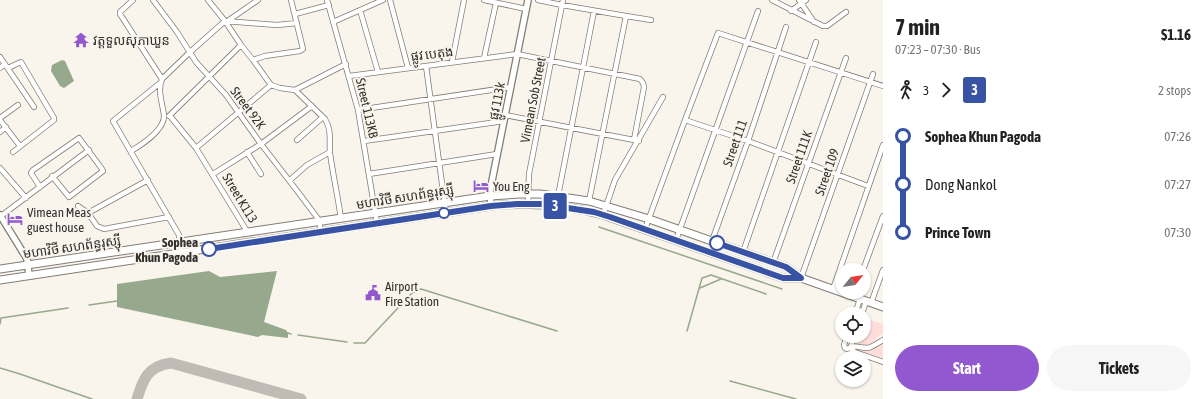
<!DOCTYPE html>
<html lang="en">
<head>
<meta charset="utf-8">
<style>
  body { margin:0; font-family:"Asap Condensed","Noto Sans Khmer",sans-serif; background:#f6f6f6; color:#222; height:100vh; display:flex; flex-direction:column; font-size:15px; white-space:nowrap }
  * { box-sizing:border-box; margin:0 }
  p { font-size:13px; color:#767676 }
  .icon { flex:none; width:22px; height:22px; fill:none; stroke:currentColor; stroke-width:2; stroke-linecap:round; stroke-linejoin:round }
  .map { position:relative; flex:1; overflow:hidden }
  .sheet { display:flex; flex-direction:column; background:#fff; width:320px }
  .sheet>* { flex:none }
  .badge { padding:0 8px; border-radius:3px; font-size:14px; line-height:26px }
  .needle { width:26px; rotate:60deg }
  .controls { position:absolute; left:835px; top:263px; display:grid; gap:8px }
  .controls a { display:grid; place-items:center; width:36px; height:36px; border-radius:50%; background:#fff; box-shadow:0 1px 3px #0004; font-size:20px }
  .map>.badge { position:absolute; translate:-50% -50%; box-shadow:0 0 0 2px #fff }
  .legs { display:flex; align-items:center; gap:6px; height:44px; padding:0 12px; font-size:13px }
  .legs p { margin-inline-start:auto }
  .head { display:flex; align-items:center; justify-content:space-between; height:68px; padding:0 12px }
  h1 { font-size:22px; font-weight:700; line-height:30px }
  .action { display:flex; gap:8px; margin-top:auto; padding:8px 12px }
  .action a { flex:1; height:46px; border-radius:24px; background:#9258cf; color:#fff; font-size:16px; font-weight:700; line-height:46px; text-align:center }
  .action a+a { background:#f6f6f6; color:#222 }
  ul { padding:0 12px; list-style:none }
  li { display:flex; align-items:center; gap:14px; height:48px; font-size:15px }
  li i { display:grid; place-items:center; width:6px; height:100%; margin:0 5px; background:currentColor }
  li i::after { content:''; width:10px; height:10px; margin:-5px; border:3px solid; border-radius:50%; background:#fff }
  li p { margin-inline-start:auto }
  li:first-child i { background:linear-gradient(#0000 50%,currentColor 0) }
  li:last-child i { background:linear-gradient(currentColor 50%,#0000 0) }
  main { display:flex; flex:1; min-height:0 }
  .map>svg:first-child { display:block }
</style>
</head>
<body>
<main>
<div class="map">
<svg width="883" height="399" viewBox="0 0 883 399">
  <rect width="100%" height="100%" fill="#f9f4ec"/>
  <path fill="#feddda" d="M864,319L870,320L883,324V333L876,338L869,346L856,343L854,339L856,336H864Z
    M883,343V358L861,351C871,351 876,349 883,343Z"/>
  <path fill="#97a98c" d="M62,60L65,61L74,81L64,88L60,86L51,71L52,65Z
    M209,271L220,277L277,271L264,322L286,330L288,333V338L262,335L258,337L117,307V284Z"/>
  <g fill="none" stroke-linecap="round" stroke-linejoin="round">
    <path stroke="#97a98c" stroke-width="1.5" d="M599,227L782,289
      M700,288L721,279
      M89,305L117,301
      M0,324L1,318L68,308
      M687,331L702,278L711,275L766,294
      M288,333L291,334
      M298,335L347,342
      M354,343H365L412,293L421,289L557,331
      M0,368L20,374L92,399
      M730,381L796,399"/>
    <path stroke="#c0bbb4" stroke-width="11" d="M137,399C143,379 148,366 171,363L301,399"/>
    <defs>
      <path id="minor" d="M133,0L120,12V14L162,79
        M153,0L177,32L196,62L226,95L261,144L298,192L319,220L321,232
        M208,0L225,21L241,45L253,60L271,85L280,88L295,90L346,64
        M327,0L358,110L377,223
        M390,0L408,68
        M484,0L526,9
        M538,0L562,5L626,16
        M772,0L823,26H827L846,12
        M799,0L814,22
        M360,10L378,72
        M791,11L806,0
        M295,14L329,5
        M229,20L258,0
        M333,22L383,0
        M0,57L34,107
        M484,58L496,3
        M253,60L265,56L300,51L303,49L291,0
        M452,62L464,0
        M426,66L446,213
        M0,68L5,64
        M8,68L21,62L54,118V120L13,152
        M349,76L517,54L640,79L643,83L644,87L634,140
        M160,83L113,121L179,235L181,253
        M295,90L325,119C332,130 329,141 330,153C333,175 338,197 341,219
        M358,110L511,87
        M505,115L639,141
        M169,116L241,45
        M170,116L196,148L248,233
        M0,118L18,105
        M0,120L20,146
        M685,120L748,141L868,186
        M0,132L6,127
        M297,140L323,117
        M364,141L504,121
        M196,148L271,85
        M131,151C141,145 164,131 164,116C163,104 157,92 162,79L189,53L225,21L277,25L297,23
        M247,152L261,174
        M0,168L26,198
        M213,174L261,144L312,106
        M369,174L497,154
        M290,180L307,165L330,152
        M40,187L31,173L33,170L79,138L102,169L103,171L69,197L52,176
        M558,196L594,11
        M589,201L626,16L651,20
        M528,204L529,174L563,0
        M78,206L88,213L97,226L104,229L169,217
        M88,213L148,180
        M603,215L615,180L663,97
        M1,216L89,150
        M645,229L685,120L718,33L883,86
        M676,240L758,11
        M712,241L748,141L786,27
        M743,252L816,42
        M773,263L846,58
        M863,270L883,216
        M801,278L873,74
        M833,289L883,145
        M871,303L883,270
        M855,314L860,299
        M862,314L866,301
        M847,336L844,345L845,348L847,349L851,347L854,336
        M851,346C871,348 865,351 883,340
        M850,348L855,352L883,362"/>
      <path id="tertiary" d="M491,206L490,191L528,0
        M0,215L27,259L29,275"/>
      <path id="trunk" d="M0,269L490,196L519,194H540L589,201L649,219L786,267L801,278L883,307
        M0,280L491,206C529,202 566,205 603,215L783,278H801"/>
    </defs>
    <use href="#minor" stroke="#817d75" stroke-width="6"/>
    <use href="#tertiary" stroke="#817d75" stroke-width="8"/>
    <use href="#trunk" stroke="#817d75" stroke-width="9"/>
    <use href="#minor" stroke="#fff" stroke-width="4.5"/>
    <use href="#tertiary" stroke="#fff" stroke-width="5.5"/>
    <use href="#trunk" stroke="#fff" stroke-width="7"/>
  </g>
  <g fill="none" stroke-linecap="round" stroke-linejoin="round">
    <defs>
      <path id="line-1" d="M209,249L491,206L517,204H541L594,212L610,217L783,278H801L786,267L717,243"/>
    </defs>
    <use href="#line-1" stroke="#fff" stroke-width="9"/>
    <use href="#line-1" stroke="#3853a4" stroke-width="6"/>
  </g>
  <defs>
    <symbol id="temple-bare" viewBox="-9 -9 18 18"><path d="M0-6L5-2H3V0L6.5 2.5H4V6H1.5V3h-3V6H-4V2.5H-6.5L-3 0V-2H-5Z" fill="#9258cf" stroke="#f9f4ec" stroke-width="2.5" paint-order="stroke"/></symbol>
    <symbol id="hotel-bare" viewBox="-9 -9 18 18"><path d="M-6-4.5h1.5V1H6V5H4.5V3h-9V5H-6ZM-4 0a1.8 1.8 0 1 1 3.6 0ZM.5 0V-2.5h3Q6-2.5 6 0Z" fill="#9258cf" stroke="#f9f4ec" stroke-width="2.5" paint-order="stroke"/></symbol>
    <symbol id="civic-bare" viewBox="-9 -9 18 18"><path d="M-.6-6.5H3V-4.5H.6V-3L4-1V1h2V6H-6V1h2V-1L-.6-3ZM-1.2 2.5V6h2.4V2.5Z" fill="#9258cf" stroke="#f9f4ec" stroke-width="2.5" paint-order="stroke"/></symbol>
  </defs>
  <g fill-rule="evenodd">
    <use href="#temple-bare" x="70" y="29" width="22" height="22"/>
    <use href="#hotel-bare" x="470" y="175" width="22" height="22"/>
    <use href="#hotel-bare" x="4" y="208" width="22" height="22"/>
    <use href="#civic-bare" x="362" y="282" width="22" height="22"/>
  </g>
  <g fill="#fff" stroke="#3853a4" stroke-width="2">
    <circle cx="444" cy="213" r="5"/>
    <circle cx="717" cy="243" r="7"/>
    <circle cx="209" cy="249" r="7"/>
  </g>
  <g text-anchor="middle" dominant-baseline="central" stroke-width="4" stroke-linejoin="round" paint-order="stroke">
    <g font-size="13" fill="#32302d" stroke="#f9f4ec" text-anchor="start">
      <text x="93" y="40">វត្តទួលសុភាឃួន</text>
      <text x="493" y="186">You Eng</text>
      <text x="27" y="212">Vimean Meas<tspan x="27" dy="15">guest house</tspan></text>
      <text x="385" y="286">Airport<tspan x="385" dy="15">Fire Station</tspan></text>
    </g>
    <g font-size="13" fill="#32302d" stroke="#f9f4ec">
      <text transform="translate(432 54) rotate(-7)">ផ្លូវ បេតុង</text>
      <text transform="translate(533 100) rotate(-79)">Vimean Sob Street</text>
      <text transform="translate(497 101) rotate(-79)">ផ្លូវ 113k</text>
      <text transform="translate(248 108) rotate(53)">Street 92K</text>
      <text transform="translate(367 108) rotate(77)">Street 113KB</text>
      <text transform="translate(735 143) rotate(-71)">Street 111</text>
      <text transform="translate(799 157) rotate(-71)">Street 111K</text>
      <text transform="translate(827 172) rotate(-71)">Street 109</text>
      <text transform="translate(405 197) rotate(-9)">មហាវិថី សហព័ន្ធរុស្ស៊ី</text>
      <text transform="translate(240 198) rotate(59)">Street K113</text>
      <text transform="translate(72 247) rotate(-8)">មហាវិថី សហព័ន្ធរុស្ស៊ី</text>
    </g>
    <g font-size="13" font-weight="bold" fill="#32302d" stroke="#f9f4ec" text-anchor="end">
      <text x="198" y="242">Sophea<tspan x="198" dy="15">Khun Pagoda</tspan></text>
    </g>
  </g>
</svg>
<div class="controls">
<a><svg class="needle" viewBox="-14 -14 28 28"><path d="M0-13l5 13h-10z" fill="#e53935"/><path d="M0 13l5-13h-10z" fill="#767676"/></svg></a>
<a><svg class="icon" aria-label="locate" viewBox="0 0 24 24"><circle cx="12" cy="12" r="6"/><path d="M12 2v4M12 18v4M2 12h4M18 12h4"/></svg></a>
<a><svg class="icon" aria-label="layers" viewBox="0 0 24 24"><path d="M12 4l9 5-9 5-9-5zM3 14l9 5 9-5"/></svg></a>
</div>
<b class="badge" style="left:555px;top:206px;background:#3853a4;color:#fff">3</b>
</div>
<section class="sheet">
<div class="head"><div><h1>7 min</h1><p>07:23 – 07:30 · Bus</p></div><b>$1.16</b></div>
<div class="legs"><svg class="icon" aria-label="walk" viewBox="0 0 24 24"><circle cx="13" cy="4" r="2"/><path d="M13 8l-2 6 4 7M11 14l-3 7M7 12l3-4h3l4 4"/></svg>3<svg class="icon" aria-label="forward" viewBox="0 0 24 24"><path d="M9 5l7 7-7 7"/></svg><b class="badge" style="background:#3853a4;color:#fff">3</b><p>2 stops</p></div>
<ul>
<li><i style="color:#3853a4"></i><b>Sophea Khun Pagoda</b><p>07:26</p></li>
<li><i style="color:#3853a4"></i><span>Dong Nankol</span><p>07:27</p></li>
<li><i style="color:#3853a4"></i><b>Prince Town</b><p>07:30</p></li>
</ul>
<div class="action"><a>Start</a><a>Tickets</a></div>
</section>
</main>
</body>
</html>
